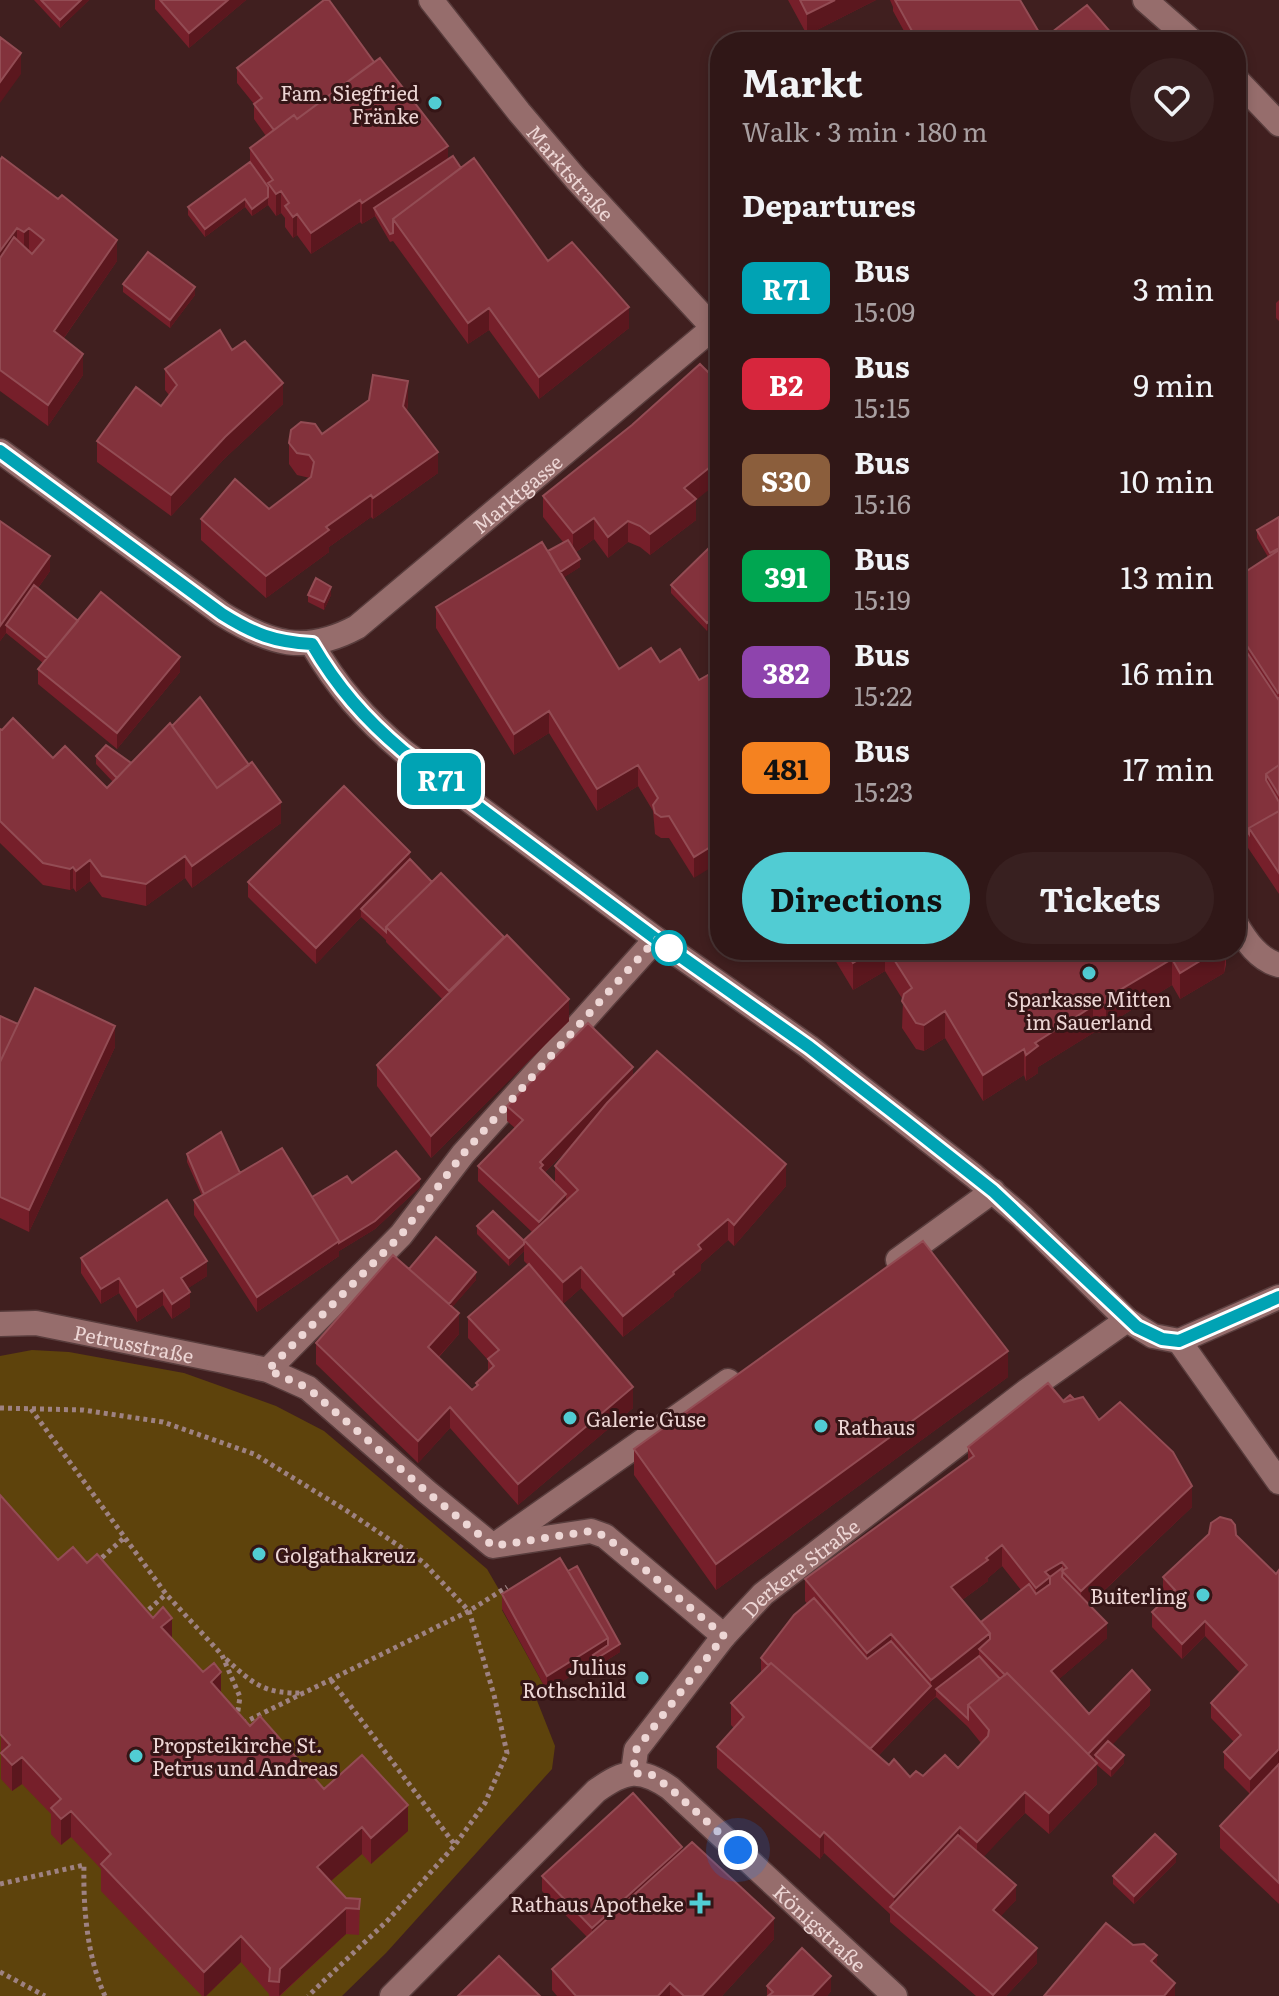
<!DOCTYPE html>
<html lang="en">
<head>
<meta charset="utf-8">
<style>
  body { margin:0; font-family:Literata,serif; background:#382020; color:#f1f3f6; height:100vh; display:flex; flex-direction:column; font-size:30px; white-space:nowrap }
  * { box-sizing:border-box; margin:0 }
  p { font-size:26px; color:#a89fa1 }
  .icon { flex:none; width:44px; height:44px; fill:none; stroke:currentColor; stroke-width:2; stroke-linecap:round; stroke-linejoin:round }
  .map { position:relative; flex:1; overflow:hidden }
  .details { position:absolute; left:710px; top:32px; width:536px; height:928px; display:flex; flex-direction:column; background:#301717; border-radius:32px; box-shadow:0 4px 12px #0003,0 0 0 2px #4b3636 }
  .details>* { flex:none }
  .badge { padding:0 16px; border-radius:12px; font-size:28px; line-height:52px }
  .you { position:absolute; width:40px; height:40px; margin:-20px; border:6px solid #fff; border-radius:50%; background:#1a73e8; box-shadow:0 0 0 12px #1a73e833 }
  .map>.badge { position:absolute; translate:-50% -50%; box-shadow:0 0 0 4px #fff }
  h2 { padding:0 32px; font-size:30px; line-height:72px }
  .round { display:grid; place-items:center; flex:none; width:84px; height:84px; border-radius:42px; background:#382020 }
  .head { display:flex; align-items:center; justify-content:space-between; height:136px; padding:0 32px }
  h1 { font-size:38px; font-weight:700; line-height:60px }
  .cta { display:flex; gap:16px; margin-top:auto; padding:16px 32px }
  .cta a { flex:1; height:92px; border-radius:48px; background:#51ccd3; color:#111; font-size:32px; font-weight:700; line-height:92px; text-align:center }
  .cta a+a { background:#382020; color:#f1f3f6 }
  ul { padding:0; list-style:none }
  li { display:flex; align-items:center; gap:24px; height:96px; padding:0 32px }
  li div { flex:1 }
  li b { display:block; font-size:30px }
  li em { font-style:normal }
  li .badge { min-width:88px; font-weight:700; text-align:center }
  .map>svg:first-child { display:block }
</style>
</head>
<body>
<div class="map">
<svg width="1279" height="1996" viewBox="0 0 1279 1996">
  <rect width="100%" height="100%" fill="#401f1f"/>
  <path fill="#5e430c" d="M32,1350L69,1352L184,1373L276,1406L324,1431L487,1569L508,1605L502,1610L547,1691L536,1698L555,1746L552,1769L386,1953L342,1996H0V1356Z"/>
  <g fill="none" stroke-linecap="round" stroke-linejoin="round">
    <defs>
      <g id="minor">
        <path id="s1" d="M431,0L519,112L576,179L720,335"/>
        <path d="M1145,0L1193,42"/>
        <path d="M1236,79L1279,124"/>
        <path id="s2" d="M0,451L222,614C270,644 305,655 357,627L713,328"/>
        <path d="M312,644C337,687 365,719 403,751L656,939L809,1047L974,1176L1022,1217L1127,1320L1153,1336L1179,1341L1279,1297"/>
        <path d="M1236,924C1246,941 1259,960 1279,965"/>
        <path d="M898,1260L993,1191"/>
        <path id="s3" d="M0,1324L36,1323L268,1370L308,1388L427,1492L493,1546L591,1531L605,1536L724,1636"/>
        <path d="M1179,1341L1279,1482"/>
        <path d="M268,1370L401,1235L463,1154L656,939"/>
        <path d="M499,1542L728,1381"/>
        <path id="s4" d="M633,1773L636,1750L724,1636L763,1594L1028,1390L1127,1320"/>
        <path id="s5" d="M392,1996L596,1791C625,1770 640,1767 670,1788L895,1996"/>
      </g>
    </defs>
    <use href="#minor" stroke="#593d3d" stroke-width="27"/>
    <path stroke="#9e8282" stroke-width="5" stroke-dasharray="4 4" stroke-linecap="butt" d="M0,1408L83,1410L163,1422L254,1454L344,1509L423,1562L469,1611L494,1695L507,1753L485,1803L455,1845L388,1920L308,1996
      M31,1409L166,1594L222,1655L240,1697L237,1717
      M96,1563L125,1537
      M143,1615L166,1594
      M226,1659C254,1685 265,1694 304,1693
      M331,1680L455,1845
      M243,1723L469,1611L507,1587
      M0,1884L84,1865C83,1907 87,1957 105,1996
      M0,1972L45,1996"/>
    <use href="#minor" stroke="#966d6c" stroke-width="24"/>
  </g>
  <path fill="#761f2a" fill-rule="evenodd" d="M34,0H89L60,28Z
    M155,0H246L189,48L155,9Z
    M788,0H876L807,35Z
    M890,0H1020L1043,39L1119,42H910L893,11V7Z
    M374,62L448,159L461,168L548,261L629,328L539,399L489,330L468,344L393,241L390,242L375,216L362,224L360,222L311,254L297,235L293,238L285,227V218L281,213L276,216L268,205L252,216L245,207L205,237L188,215V207L250,162V148L266,136L254,119V104L237,83V68Z
    M0,160L117,261L64,338L83,375L48,426L0,391Z
    M123,284L195,295L170,328L123,292Z
    M1279,300V321L1276,318V303Z
    M232,350L283,404L225,458L171,516L97,462V441L161,406L169,395L165,390V369Z
    M408,402L407,411L438,473L373,519L371,517L329,547V552L266,598L201,540V519L269,509L310,478L297,475L289,464V443L322,434Z
    M543,496L696,500V520L650,555L640,547L628,542L608,558L594,539L576,552L580,567L564,577L619,669L660,662L699,680L694,878L669,838H661L655,834L653,811L638,786L597,811L549,733L514,755L436,628V607L548,551L563,542L543,517Z
    M1279,517V894L1236,830V578L1268,557L1257,538V530Z
    M0,521L50,571L38,588L78,621L180,672L117,749L38,684V669L43,663L6,633L0,641Z
    M709,548L707,631L671,593V585Z
    M308,595H331L324,610L308,602Z
    M172,726L281,823L192,888L185,878L146,906L102,897L90,881L76,892L73,888L70,890L43,885L0,843V729L107,788L113,782L96,764V756L131,763Z
    M410,859L569,1021L431,1158L377,1086V1065L442,999L386,942V940L361,917L316,964L248,897V882Z
    M829,950H1226V965L1224,973L1180,999L1172,985L1115,1020L1113,1027L1106,1032L1093,1033L1038,1067V1073L1026,1081L1024,1075L983,1101L945,1038L924,1051L916,1049L902,1028L903,1000L885,971L853,990Z
    M0,1016L18,1024L115,1047L29,1232L0,1218Z
    M633,1076L786,1186L734,1246L728,1240L701,1264V1270L674,1293V1296L623,1337L581,1288L563,1304L633,1408L518,1505L450,1428L418,1463L316,1364V1343L409,1269L476,1280L452,1307L459,1334L439,1357L472,1390L476,1387V1383L488,1371V1360L468,1338V1317L528,1265L524,1261V1251L509,1266L477,1234V1226L524,1241L532,1232L478,1181V1166L515,1128L507,1121V1106ZM579,1138L555,1166V1183L545,1172Z
    M187,1154L312,1197L352,1183L420,1187L375,1229L339,1251V1256L257,1312L194,1215V1200L202,1196L187,1162Z
    M81,1258L207,1276L188,1288L190,1307L172,1319L163,1305L137,1322L119,1293L101,1304L81,1273Z
    M1008,1377L716,1590L634,1475V1449Z
    M1074,1399L1099,1420L1192,1507L1089,1605L1107,1638L1059,1679L1089,1714L1150,1705L1112,1744L1124,1763L1111,1777L1097,1765V1784L1049,1834L1025,1813L983,1857L1016,1900L1000,1916L1037,1963L1006,1996H976L890,1922V1914L824,1853L820,1859L717,1768V1747L734,1728L731,1725V1703L761,1673V1658L807,1604L805,1601V1579L968,1461V1447L1063,1401ZM1002,1566L1021,1590L981,1622L962,1600L988,1581V1578ZM936,1697L968,1727L981,1743L958,1768L923,1776L910,1777L889,1765L878,1756L931,1701Z
    M0,1495L58,1560L87,1563L172,1639L250,1726L324,1789L408,1831L371,1864L362,1854L331,1881L346,1898L360,1899L359,1935L346,1934L280,1996H269V1994L241,1962L206,1996H202L101,1891V1869L71,1837L61,1845L51,1834V1814L22,1784L12,1791L1,1779Z
    M1236,1535L1276,1574L1279,1570V1904L1220,1848V1826L1250,1794L1224,1768V1752L1234,1742L1211,1718V1703L1240,1673L1205,1636L1182,1659L1152,1627V1612L1168,1597L1163,1592V1577Z
    M502,1594L620,1652L596,1667L593,1662L547,1691L502,1609Z
    M682,1850L774,1939L722,1996H557L552,1990V1969L587,1937L542,1891V1876Z
    M1176,1862L1134,1904L1113,1884V1876Z
    M767,1986L831,1991L827,1996H767Z"/>
  <path fill="#5b171e" d="M81,0H89L60,28V20Z
    M228,0H246L189,48V33Z
    M835,0H876L807,35V14Z
    M21,53V74L0,103V82Z
    M448,146V167L374,208L375,216L362,224V203Z
    M281,191V213L276,216V194Z
    M268,197V205L252,216V209Z
    M245,199V207L205,237V229Z
    M360,200V222L311,254V233Z
    M297,214V235L293,238V217Z
    M17,228V249L0,273V251Z
    M29,228V249L24,254V232Z
    M117,240V261L54,352V331Z
    M195,287V295L170,328V320Z
    M629,307V328L539,399V377Z
    M489,308V330L468,344V323Z
    M83,354V375L48,426V405Z
    M408,381V402L403,428V406Z
    M283,383V404L225,458L171,516V495L225,437Z
    M438,452V473L373,519V498Z
    M720,459V481L696,500V520L650,555V534L684,488Z
    M371,495V517L329,547V552L266,598V576L326,527Z
    M594,518V539L573,554V533Z
    M628,521V542L608,558V537Z
    M50,556V571L9,628L6,625V633L0,641V626Z
    M580,559V567L560,580V572Z
    M331,587V595L324,610V602Z
    M720,611V618L707,631V623Z
    M180,657V672L117,749V733Z
    M549,711V733L514,755V734Z
    M638,765V786L597,811V789Z
    M281,802V823L192,888V866Z
    M720,841V862L694,878V857Z
    M410,852V867L361,909V917L316,964V948Z
    M185,856V878L146,906V884Z
    M90,860V881L76,892V871Z
    M73,867V888L70,890V869Z
    M875,950H885V971L853,990V963Z
    M1218,950H1226L1224,973L1180,999V973Z
    M1172,959V985L1115,1020L1113,1027L1106,1032V1006L1115,993Z
    M569,999V1021L431,1158V1136Z
    M1093,1006V1033L1038,1067V1073L1026,1081V1055L1035,1043Z
    M945,1011V1038L924,1051V1025Z
    M115,1026V1047L29,1232V1210Z
    M1024,1049V1075L983,1101V1075Z
    M633,1067V1082L543,1174V1180L540,1162Z
    M786,1164V1186L734,1246V1225Z
    M420,1179V1187L375,1229L339,1251V1256L257,1312V1297Z
    M566,1194V1209L539,1238V1222Z
    M728,1219V1240L701,1264V1270L674,1293V1296L623,1337V1316L673,1272L698,1245Z
    M524,1244V1251L509,1266V1258Z
    M207,1261V1276L181,1293V1278Z
    M581,1267V1288L563,1304V1282Z
    M476,1272V1280L442,1319V1311Z
    M119,1278V1293L101,1304V1289Z
    M163,1290V1305L137,1322V1307Z
    M190,1292V1307L172,1319V1304Z
    M459,1313V1334L428,1368V1347Z
    M1008,1351V1377L716,1590V1564Z
    M633,1387V1408L518,1505V1484Z
    M450,1407V1428L418,1463V1441Z
    M1192,1486V1507L1081,1612V1591Z
    M1002,1545V1566L988,1578V1581L951,1608V1587Z
    M1062,1562V1583L1036,1609V1588L1045,1572Z
    M172,1618V1644L161,1627Z
    M1205,1621V1636L1182,1659V1644Z
    M1107,1623V1638L1051,1686V1671Z
    M990,1633V1654L979,1649V1663L936,1689V1696L867,1767V1752L931,1686V1680Z
    M891,1634V1656L867,1674V1653Z
    M608,1638L620,1644V1652L596,1667V1659L593,1655V1662L547,1691V1676Z
    M221,1672V1698L211,1682Z
    M1150,1690V1705L1099,1759L1095,1755V1763L1086,1757Z
    M1279,1749V1765L1250,1794V1779Z
    M1124,1755V1763L1111,1777V1769Z
    M22,1757V1784L12,1791V1765Z
    M1097,1763V1784L1049,1834V1813Z
    M1025,1792V1813L977,1864V1842Z
    M408,1805V1831L371,1864V1838Z
    M71,1811V1837L61,1845V1819Z
    M362,1827V1854L317,1893V1867Z
    M960,1827V1848L894,1910V1897Z
    M824,1832V1853L820,1859V1837Z
    M682,1847V1862L592,1943V1928Z
    M1176,1854V1862L1134,1904V1896Z
    M1016,1885V1900L993,1925V1910Z
    M346,1908V1934L279,1996L280,1969Z
    M774,1918V1939L722,1996H702Z
    M241,1936V1962L206,1996H204V1972Z
    M1037,1948V1963L1006,1996H993Z
    M1157,1955V1970L1151,1961Z
    M831,1976V1991L827,1996H812Z
    M670,1983V1996H658Z
    M1175,1983V1996H1164Z"/>
  <path fill="#83323c" stroke="#934c54" stroke-width="2" d="M41,0H81L60,20Z
    M160,0H228L189,33Z
    M324,0H329L374,62L297,119L294,115L274,130L254,104L262,98L237,68Z
    M800,0H835L807,14Z
    M895,0H1020L1043,39L1087,5L1119,42H918Z
    M0,37L21,53L0,82Z
    M380,58L448,146L362,203L360,200L311,233L297,214L293,217L285,206L289,203L281,191L276,194L268,183L273,180L250,148L294,115L297,119Z
    M453,156L461,168L393,219V233L390,234L374,208Z
    M2,157L58,199L62,195L117,240L54,331L83,354L48,405L0,370V258L14,237L32,254L44,240L29,228L24,232L17,228L0,251V160Z
    M474,158L548,261L572,242L629,307L539,377L489,308L468,323L393,219Z
    M250,162L268,187V197L252,209L245,199L205,229L188,207Z
    M148,252L195,287L170,320L123,284Z
    M220,330L232,350L245,341L283,383L225,437L171,495L97,441L136,387L161,406L177,385L165,369Z
    M700,364L720,384V459L684,488L696,499L650,534L640,526L628,521L608,537L594,518L573,533L543,496L632,425Z
    M373,375L408,381L403,406L438,452L373,498L371,495L326,527L329,530L266,576L201,519L235,479L269,509L311,477L314,462L309,455L297,453L289,443L291,430L301,422L315,424L322,434L369,400Z
    M1279,517V548L1270,553L1257,530Z
    M0,521L50,556L0,626Z
    M568,540L580,559L560,572L548,551Z
    M542,542L619,669L651,648L660,662L680,649L699,680L715,671L720,679V841L694,857L669,816L661,817L655,813L653,805L658,798L638,765L597,789L549,711L514,734L436,607Z
    M709,548L720,559V611L707,623L671,585Z
    M1279,550V692L1278,693L1236,629V578Z
    M316,578L331,587L324,602L308,595Z
    M34,585L78,621L47,658L6,625Z
    M101,592L180,657L117,733L38,669Z
    M1236,636L1278,699L1279,698V765L1266,774V780L1279,802V811L1249,828V834L1236,815Z
    M200,697L249,765L217,788L172,726Z
    M13,718L53,758L65,746L107,788L170,723L217,788L252,762L281,802L192,866L185,856L146,884L102,876L90,860L76,871L73,867L70,869L43,863L0,821V729L2,730Z
    M106,745L131,763L117,778L96,756Z
    M1279,765V795L1266,774Z
    M344,786L410,852L316,948L248,882Z
    M1279,811V873L1249,828Z
    M410,859L432,882L386,927V932L361,909Z
    M441,873L504,937L449,991L386,927Z
    M507,935L569,999L431,1136L377,1065Z
    M845,950H875L853,963Z
    M888,950H1218L1180,973L1172,959L1115,993L1113,1001L1106,1006H1093L1035,1043L1038,1046L1026,1055L1024,1049L983,1075L945,1011L924,1025L916,1023L902,1001L904,994L912,988Z
    M35,988L115,1026L29,1210L0,1197V1062Z
    M0,1016L18,1024L0,1062Z
    M588,1023L633,1067L540,1162L543,1165L540,1168L566,1194L539,1222L478,1166L523,1120L507,1106Z
    M657,1051L786,1164L734,1225L728,1219L698,1245L701,1249L673,1272L674,1274L623,1316L581,1267L563,1282L524,1240L578,1190L555,1166L607,1103Z
    M221,1132L240,1173L204,1194L187,1154Z
    M282,1148L339,1241L257,1297L194,1200Z
    M396,1151L420,1179L375,1221L339,1243V1241L312,1197L347,1176L352,1183Z
    M167,1200L207,1261L181,1278L190,1292L172,1304L163,1290L137,1307L119,1278L101,1289L81,1258Z
    M493,1211L524,1241V1244L509,1258L477,1226Z
    M436,1237L476,1272L449,1304L409,1269Z
    M923,1241L1008,1351L716,1564L634,1449Z
    M393,1255L459,1313L428,1347L472,1390L478,1385L476,1383L494,1366L488,1359L499,1350L468,1317L529,1264L633,1387L518,1484L450,1407L418,1441L316,1343Z
    M1048,1383L1064,1402L1083,1397L1099,1420L1120,1402L1173,1452L1192,1486L1081,1591L1062,1571L1067,1568L1062,1562L1045,1572L1050,1577L1036,1588L1002,1545L986,1558L988,1560L951,1587L990,1633L931,1680L891,1634L867,1653L805,1579L974,1456L968,1447Z
    M1070,1395L1074,1399L1064,1402L1063,1401Z
    M0,1495L58,1560L73,1547L87,1563L97,1554L153,1618L163,1607L172,1618L161,1627L203,1672L214,1663L221,1672L211,1682L250,1726L260,1716L324,1789L362,1755L408,1805L371,1838L362,1827L317,1867L346,1898L360,1899L359,1909L346,1908L280,1969L279,1982L269,1981L270,1968L241,1936L204,1972L101,1864L111,1854L71,1811L61,1819L51,1808L61,1799L22,1757L12,1765L1,1753L10,1745L0,1734Z
    M1220,1517L1231,1520L1235,1525L1236,1535L1276,1574L1279,1570V1749L1250,1779L1224,1752L1241,1735L1211,1703L1247,1665L1205,1621L1182,1644L1152,1612L1175,1590L1163,1577L1209,1534L1211,1523Z
    M560,1558L608,1638L547,1676L502,1594Z
    M577,1566L620,1644L596,1659L593,1655L608,1645V1638L568,1571Z
    M1062,1568L1063,1570L1062,1577L1107,1623L1051,1671L1089,1714L1132,1670L1150,1690L1088,1754L1007,1673L1005,1675L979,1649L990,1639V1633L981,1622L1029,1584L1036,1594L1050,1584V1577Z
    M814,1598L867,1659L891,1641L931,1686L870,1749L771,1663L768,1665L761,1658L794,1615Z
    M979,1656L1000,1679L968,1705V1719L936,1689Z
    M771,1663L889,1765L894,1759L910,1777L916,1771L923,1776L945,1755L958,1768L988,1736L989,1730L968,1705L1007,1673L1097,1763L1049,1813L1025,1792L977,1842L960,1827L894,1897L824,1832L820,1837L717,1747L744,1717L731,1703Z
    M1108,1741L1124,1755L1111,1769L1095,1755Z
    M1279,1764V1883L1220,1826Z
    M633,1793L682,1847L592,1928L542,1876Z
    M1155,1834L1176,1854L1134,1896L1113,1876Z
    M958,1835L1016,1885L993,1910L1037,1948L993,1995L890,1907Z
    M692,1842L774,1918L702,1996H684L670,1983L658,1996H576L552,1969Z
    M1106,1923L1133,1945L1144,1944L1157,1955L1151,1961L1175,1983L1164,1996H1044Z
    M802,1948L831,1976L812,1996H768L773,1992L767,1986Z
    M499,1956L540,1996H458Z"/>
  <g fill="none" stroke-linecap="round" stroke-linejoin="round">
    <defs>
      <path id="line" d="M0,451L222,614C254,634 274,642 312,644C337,687 365,719 403,751L656,939L809,1047L903,1120L993,1191L1137,1327L1162,1339L1179,1341L1279,1297"/>
    </defs>
    <use href="#line" stroke="#fff" stroke-width="18"/>
    <use href="#line" stroke="#00a3b4" stroke-width="12"/>
    <path stroke="#edd6d5" stroke-width="8" stroke-dasharray="0 14.4" d="M669,948L656,939L463,1154L401,1235L268,1370L308,1388L427,1492L493,1546L591,1531L605,1536L724,1636L636,1750L633,1773L652,1775L670,1788L738,1850"/>
  </g>
  <g fill="#51ccd3" stroke="#351516" stroke-width="3">
    <circle cx="435" cy="103" r="8"/>
    <circle cx="1089" cy="973" r="8"/>
    <circle cx="570" cy="1418" r="8"/>
    <circle cx="821" cy="1426" r="8"/>
    <circle cx="259" cy="1554" r="8"/>
    <circle cx="1203" cy="1595" r="8"/>
    <circle cx="642" cy="1678" r="8"/>
    <circle cx="136" cy="1756" r="8"/>
    <path d="M696 1891h8v8h8v8h-8v8h-8v-8h-8v-8h8z"/>
  </g>
  <circle fill="#fff" stroke="#00a3b4" stroke-width="4" cx="669" cy="948" r="16"/>
  <g text-anchor="middle" dominant-baseline="central" stroke-width="6" stroke-linejoin="round" paint-order="stroke">
    <g font-size="20" fill="#edd6d5" stroke="#351516" text-anchor="end">
      <text x="419" y="92">Fam. Siegfried<tspan x="419" dy="23">Fränke</tspan></text>
      <text x="1089" y="998" text-anchor="middle">Sparkasse Mitten<tspan x="1089" dy="23">im Sauerland</tspan></text>
      <text x="586" y="1418" text-anchor="start">Galerie Guse</text>
      <text x="837" y="1426" text-anchor="start">Rathaus</text>
      <text x="275" y="1554" text-anchor="start">Golgathakreuz</text>
      <text x="1187" y="1595">Buiterling</text>
      <text x="626" y="1666">Julius<tspan x="626" dy="23">Rothschild</tspan></text>
      <text x="152" y="1744" text-anchor="start">Propsteikirche St.<tspan x="152" dy="23">Petrus und Andreas</tspan></text>
      <text x="684" y="1903">Rathaus Apotheke</text>
    </g>
    <g font-size="20" fill="#edd6d5" stroke="#351516">
      <text stroke="none"><textPath href="#s1" startOffset="222">Marktstraße</textPath></text>
      <text stroke="none"><textPath href="#s2" startOffset="628">Marktgasse</textPath></text>
      <text stroke="none"><textPath href="#s3" startOffset="136">Petrusstraße</textPath></text>
      <text stroke="none"><textPath href="#s4" startOffset="270">Derkere Straße</textPath></text>
      <text stroke="none"><textPath href="#s5" startOffset="576">Königstraße</textPath></text>
    </g>
  </g>
</svg>
<div class="you" style="left:738px;top:1850px"></div>
<b class="badge" style="left:441px;top:779px;background:#00a3b4;color:#fff">R71</b>
<section class="details">
<div class="head"><div><h1>Markt</h1><p>Walk · 3 min · 180 m</p></div><a class="round"><svg class="icon" aria-label="heart" viewBox="0 0 24 24"><path d="M12 20l-8-8c-3-5 5-10 8-4 3-6 11-1 8 4z"/></svg></a></div>
<h2>Departures</h2>
<ul>
<li><span class="badge" style="background:#00a3b4;color:#fff">R71</span><div><b>Bus</b><p>15:09</p></div><em>3 min</em></li>
<li><span class="badge" style="background:#d7263d;color:#fff">B2</span><div><b>Bus</b><p>15:15</p></div><em>9 min</em></li>
<li><span class="badge" style="background:#8b5e3c;color:#fff">S30</span><div><b>Bus</b><p>15:16</p></div><em>10 min</em></li>
<li><span class="badge" style="background:#00a651;color:#fff">391</span><div><b>Bus</b><p>15:19</p></div><em>13 min</em></li>
<li><span class="badge" style="background:#8e44ad;color:#fff">382</span><div><b>Bus</b><p>15:22</p></div><em>16 min</em></li>
<li><span class="badge" style="background:#f58220;color:#111">481</span><div><b>Bus</b><p>15:23</p></div><em>17 min</em></li>
</ul>
<div class="cta"><a>Directions</a><a>Tickets</a></div>
</section>
</div>
</body>
</html>
